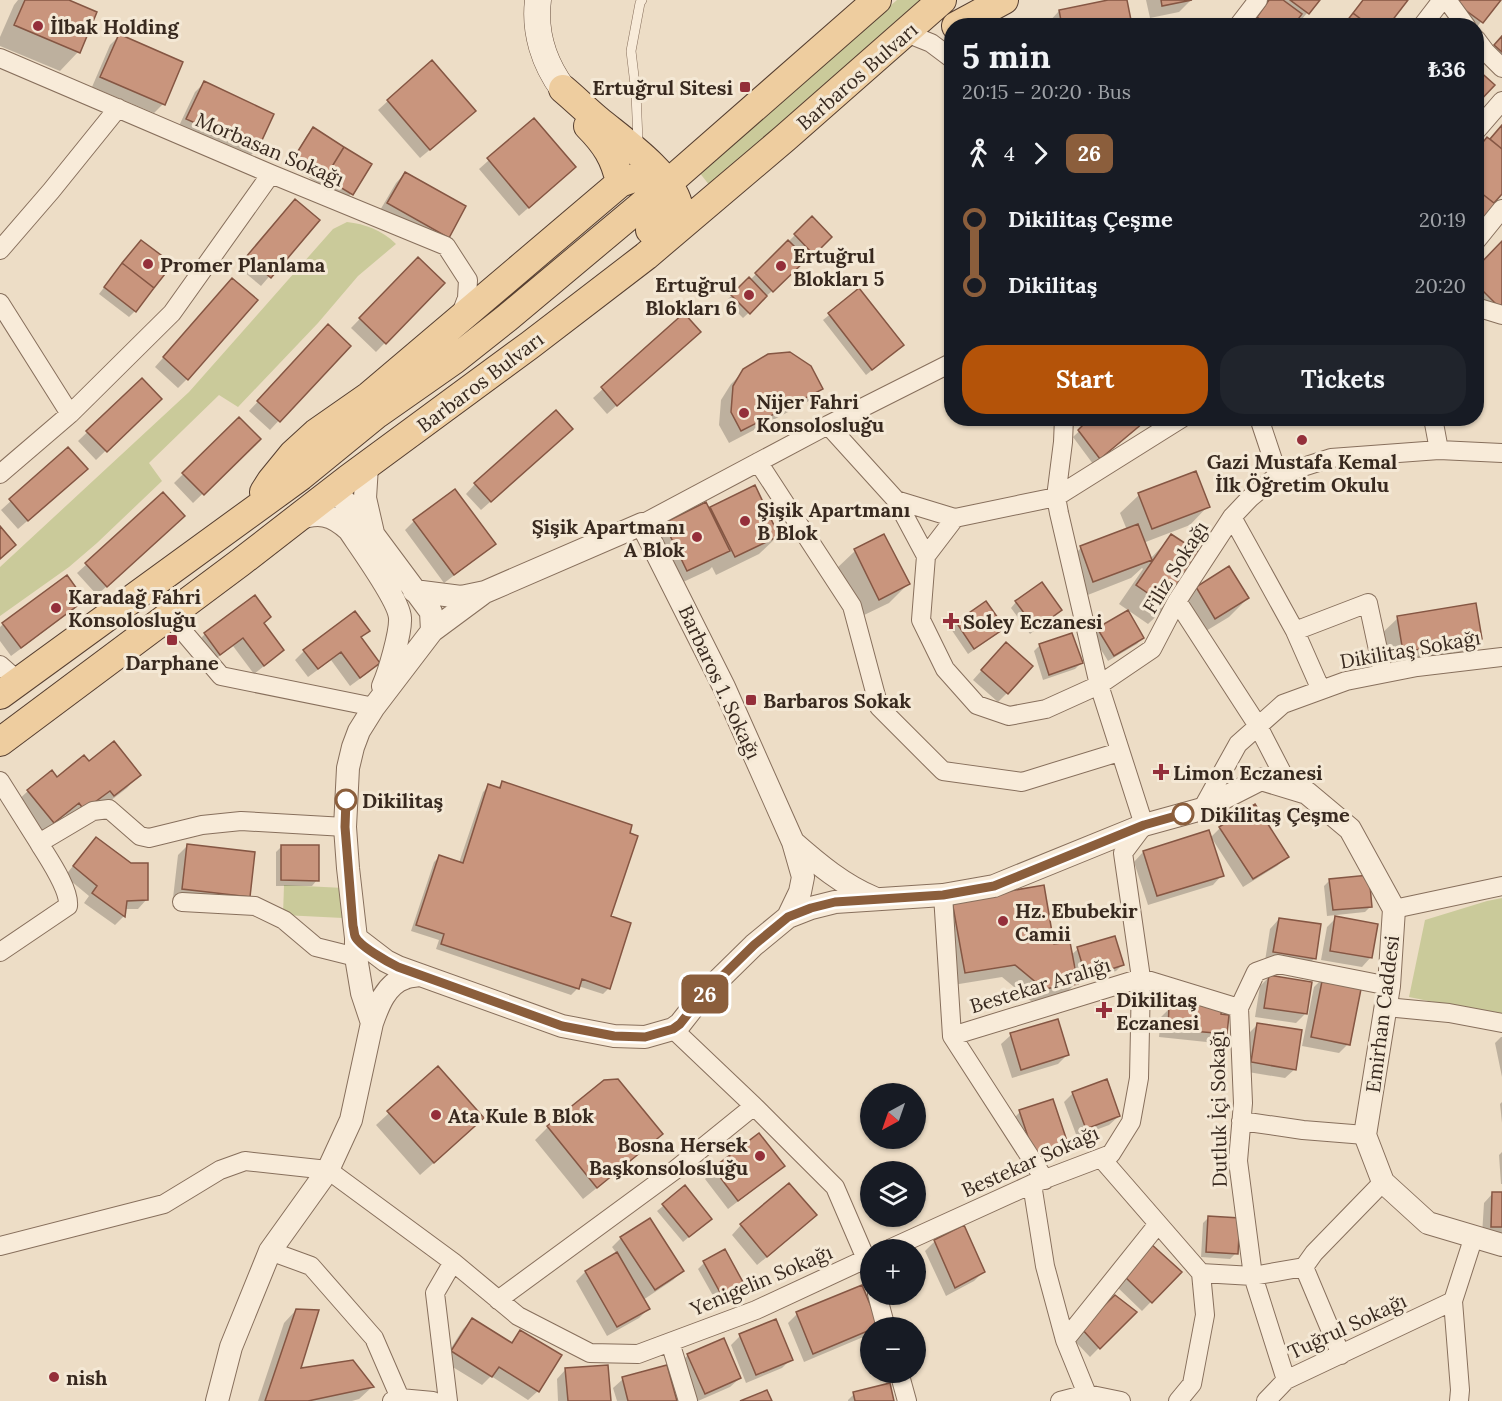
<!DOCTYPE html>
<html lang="en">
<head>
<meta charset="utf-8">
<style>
  body { margin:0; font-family:Lora,serif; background:#20242c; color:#f1f3f6; height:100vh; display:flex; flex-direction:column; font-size:22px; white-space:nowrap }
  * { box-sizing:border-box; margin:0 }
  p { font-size:20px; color:#9ea1a6 }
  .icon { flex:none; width:33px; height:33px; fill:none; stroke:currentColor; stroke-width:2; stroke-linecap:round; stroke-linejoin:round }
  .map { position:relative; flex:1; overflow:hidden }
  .sheet { position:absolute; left:944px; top:18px; width:540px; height:408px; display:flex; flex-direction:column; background:#171b24; border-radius:24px; box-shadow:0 2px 4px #0004 }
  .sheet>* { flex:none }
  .badge { padding:0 12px; border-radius:9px; font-size:21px; line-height:39px }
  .needle { width:39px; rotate:220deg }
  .controls { position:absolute; left:860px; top:1083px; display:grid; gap:12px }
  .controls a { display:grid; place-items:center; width:66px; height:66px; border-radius:50%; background:#171b24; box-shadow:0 2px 4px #0004; font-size:30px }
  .map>.badge { position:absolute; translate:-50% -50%; box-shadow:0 0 0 3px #fff }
  .legs { display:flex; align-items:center; gap:9px; height:66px; padding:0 18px; font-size:20px }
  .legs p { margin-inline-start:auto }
  .summary { display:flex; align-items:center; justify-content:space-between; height:102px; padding:0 18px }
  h1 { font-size:33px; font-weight:800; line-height:45px }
  .action { display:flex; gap:12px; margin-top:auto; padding:12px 18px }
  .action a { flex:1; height:69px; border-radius:24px; background:#b45309; color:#fff; font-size:24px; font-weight:800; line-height:69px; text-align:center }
  .action a+a { background:#20242c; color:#f1f3f6 }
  ul { padding:0 18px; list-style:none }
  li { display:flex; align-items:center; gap:21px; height:66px; font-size:22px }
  li i { display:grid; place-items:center; width:9px; height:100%; margin:0 8px; background:currentColor }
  li i::after { content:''; width:15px; height:15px; margin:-8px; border:4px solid; border-radius:50%; background:#171b24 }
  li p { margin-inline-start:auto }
  li:first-child i { background:linear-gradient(#0000 50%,currentColor 0) }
  li:last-child i { background:linear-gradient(currentColor 50%,#0000 0) }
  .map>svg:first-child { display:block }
</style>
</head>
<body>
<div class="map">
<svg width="1502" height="1401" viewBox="0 0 1502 1401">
  <rect width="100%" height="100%" fill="#edddc6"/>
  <path fill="#caca9a" d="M897,0H924L710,186L699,172Z
    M347,222C365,224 382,230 396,244L358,276L318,323L238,407L219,395L149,463L162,481L97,543L69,567L0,616V567L189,392L333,229Z
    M284,885L344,888L343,918L283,915Z
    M1502,898V1016L1409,997L1425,920L1487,901Z"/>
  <path fill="#0003" d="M18,0H65L95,13L78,52L60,71L0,46V37L14,5Z
    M1116,0H1126L1130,24L1129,26H1047V24L1059,11Z
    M1146,0H1191L1179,12L1150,18Z
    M1259,0H1318L1302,19L1298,16L1291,26H1250L1253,22L1247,17Z
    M1460,0H1499L1476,28V26H1473L1453,10Z
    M120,35L163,104L154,113L92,87L110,45Z
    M1502,37V64L1489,51Z
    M204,83L272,115L255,151L246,160L178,128L195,92Z
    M388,101L465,120L420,158L378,110Z
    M534,120L565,176L519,216L479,169Z
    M313,129L370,164L351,194L345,200L289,165L307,135Z
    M405,173L448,237L438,246L379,212L396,183Z
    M295,201L318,220L261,286L238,267Z
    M812,218L830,237L743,318L726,301L749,279L750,280Z
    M1502,244V302L1489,315L1476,302V270Z
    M135,247V311L129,317L99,294Z
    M418,259L443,283L376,352L351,328Z
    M223,289L187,379L178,388L155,367Z
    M859,291L896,351L866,375L823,320Z
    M684,315L689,341L607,414L593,398Z
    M319,336L348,346L270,430L249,411Z
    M744,371L821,388L809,401L729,443L719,425L721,400L731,384Z
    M142,380L160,398L96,460L78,441Z
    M1093,418H1148L1093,464L1073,437Z
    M239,419L259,439L193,503L174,483Z
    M562,438L481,510L466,494L475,484Z
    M68,449L77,478L18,529L1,510Z
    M163,495L174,526L97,595L77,573Z
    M1139,495L1208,506L1190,525L1143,543L1150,559L1172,536L1167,606L1148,624L1119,604L1143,569L1142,568L1131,578L1075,600L1062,567L1081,548L1127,530L1120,513Z
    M711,508L778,536L759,554L716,575L712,567L709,570L668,589L646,543L665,524L709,511Z
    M414,521L494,544L484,553L444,583L405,530Z
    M884,536L908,584L889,603L860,617L836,569L855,551Z
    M1229,568L1248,598L1229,617L1196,637L1178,607L1196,588Z
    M255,597L263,623L282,650L273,659L254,674L233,646L210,663L195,644L205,634Z
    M83,600L74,609L11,656L0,641V627L3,624Z
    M1016,602L1060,610L1030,634L1011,608Z
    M1398,618L1481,638L1462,657L1384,670L1379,636Z
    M957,623L1003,628L997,634L968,654L951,629Z
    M1098,629L1142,638L1137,644L1108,661L1092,635Z
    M368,631L360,639L378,663L369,672L350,686L331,660L308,677L295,660L304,651Z
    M1040,645L1081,663L1075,669L1043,680L1034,651Z
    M997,653L1007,693L998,702L973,680Z
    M89,763L139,775L127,788L101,808L71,822L66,815L40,835L15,803L28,791Z
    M502,783L609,988L603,994L578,986L577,989L571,995L436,949L439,940L411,931L434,862L440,856L459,863L483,792L489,786L497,789Z
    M1220,828L1287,857L1277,866L1243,887L1211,837Z
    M96,839L147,899L138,909H125L124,916L115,925L84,903L89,896L65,876L87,848Z
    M187,846L249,897L240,906L173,898L178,855Z
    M282,846L317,880L312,886H276V852Z
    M1143,852L1222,875L1213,885L1148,905L1134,862Z
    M1330,880L1371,906L1365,912L1327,916L1324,886Z
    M953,902L1071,955L1078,949L1122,965L1116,971L1080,982L1075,965L1073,966L1076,983L1063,996L1031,1001L1002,977L953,985L940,915Z
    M1336,918L1371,957L1362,967L1321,960L1327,927Z
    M1279,919L1315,958L1305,967L1265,961L1270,929Z
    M1269,977L1305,1014L1296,1023L1255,1017L1260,986Z
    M1323,978L1348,1044L1339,1053L1302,1046L1314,987Z
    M1179,1003L1220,1016L1225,1033L1216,1043L1159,1037L1161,1017L1170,1008H1173Z
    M1258,1024L1295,1069L1285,1078L1242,1071L1248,1034Z
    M1011,1035L1067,1055L1058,1064L1012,1078L1001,1044Z
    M1501,1037H1502V1077L1495,1043Z
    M438,1068L470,1131L420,1175L376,1125Z
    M605,1081L661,1134L649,1146L583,1199L535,1140L548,1127Z
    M1073,1093L1119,1116L1109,1125L1077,1137L1064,1102Z
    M1502,1102V1123L1500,1104Z
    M1020,1112L1066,1143L1057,1153L1025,1163L1011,1121Z
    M1502,1152V1184H1501L1499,1155Z
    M783,1166L773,1175L728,1209L705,1179L714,1169Z
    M685,1188L704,1224L683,1242L657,1211Z
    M1493,1193L1502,1194V1236L1482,1235L1484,1203Z
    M1209,1217L1236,1253L1230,1259L1201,1257L1203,1223Z
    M741,1225H806L757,1265L732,1235Z
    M621,1238L682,1271L673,1280L643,1300L648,1309L639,1318L607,1336L576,1281L585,1272L617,1254L612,1247Z
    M935,1241L983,1272L974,1281L946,1296L925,1251Z
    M724,1251L743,1284L737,1290L716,1301L698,1269L704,1263Z
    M1141,1254L1180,1272L1142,1311L1115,1285Z
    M1115,1297L1134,1312L1090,1357L1073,1339Z
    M296,1310L299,1370L372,1387L359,1399L352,1401H258L284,1323Z
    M797,1314L877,1326L876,1328H870V1333L868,1335L804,1362L788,1323Z
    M472,1320L510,1344L521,1331L538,1391L528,1400L491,1376L482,1385L443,1361L463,1329Z
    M740,1336L791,1359L782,1368L746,1383L731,1345Z
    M688,1355L740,1378L730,1387L698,1401H695L679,1364Z
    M566,1369L609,1401H558L557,1379Z
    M623,1379L675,1401H617L613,1388Z
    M854,1394L892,1401H848V1400Z"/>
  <path fill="#c9957d" stroke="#855643" stroke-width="1.5" d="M25,0H69L97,12L80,53L14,25Z
    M1108,0H1127L1132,25L1062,26L1059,10Z
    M1161,0H1192L1162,6Z
    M1269,0H1283L1302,14L1293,26H1269L1257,17Z
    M1290,0H1320L1309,14Z
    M1363,0H1408L1388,26H1370L1353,13Z
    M1460,0H1501L1483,23L1457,4Z
    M1353,13L1370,26H1343Z
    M1257,17L1269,26H1251Z
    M119,34L183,62L165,105L100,77Z
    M1502,36V52L1494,45Z
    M432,60L476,111L430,150L387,100Z
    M1476,68L1495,85L1477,104L1476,103Z
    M204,81L274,114L257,151L186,119Z
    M534,118L576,167L529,208L487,158Z
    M1502,125V149L1490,139Z
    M313,127L344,147L325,178L293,159Z
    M1487,137L1502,149V194L1494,203L1476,189V151Z
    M344,147L372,164L353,195L325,178Z
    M405,172L466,206L449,238L387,203Z
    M1476,189L1494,203H1497L1476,228Z
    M295,199L320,220L271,278L246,257Z
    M812,216L832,237L814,255L794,234Z
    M141,240L173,264L154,288L122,263Z
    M788,240L807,259L773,292L755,273Z
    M1502,241V304L1499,307L1476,284V268Z
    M418,257L445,283L386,344L359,318Z
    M122,263L154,288L136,312L104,287Z
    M749,277L767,296L750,314L731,295Z
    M232,278L258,300L188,380L163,357Z
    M859,288L904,345L872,370L828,313Z
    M684,313L701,332L617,406L601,387Z
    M328,324L351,346L280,422L257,401Z
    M790,352L811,366L823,389L741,431L731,412L733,386L743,369L768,354Z
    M142,378L162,399L107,452L86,431Z
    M556,410L573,429L491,502L474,483Z
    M239,417L261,439L204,495L182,473Z
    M1090,418H1149L1100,459L1078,430Z
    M68,447L88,469L28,521L9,499Z
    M1196,471L1210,507L1152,529L1138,493Z
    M755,485L779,536L735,557L710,507Z
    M455,489L496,544L454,575L413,520Z
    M163,492L185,516L107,587L85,563Z
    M706,502L730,551L687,571L664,523Z
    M1138,524L1152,560L1093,582L1080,546Z
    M0,526L16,545L0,559Z
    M884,534L910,584L879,600L854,549Z
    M1171,534L1203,555L1168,607L1136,585Z
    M1229,566L1249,598L1215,619L1196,587Z
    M67,575L85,600L21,648L2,623Z
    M1042,582L1062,610L1036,629L1015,601Z
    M255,595L271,617L264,623L284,650L264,666L243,638L220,655L204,633Z
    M986,601L1005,628L974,649L956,622Z
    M1476,603L1482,639L1403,652L1397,616Z
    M1128,610L1144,638L1114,656L1097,628Z
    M355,611L370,631L361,637L380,663L360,678L341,652L318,669L303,650Z
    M1072,633L1083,663L1049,675L1039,644Z
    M1006,642L1033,666L1008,694L981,670Z
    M114,741L141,775L114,796L110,791L84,810L79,803L54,823L27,790L52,770L57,777L84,755L89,761Z
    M502,781L632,825L630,833L638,836L611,916L631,923L610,989L582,979L579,989L441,944L444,934L416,925L439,855L463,863L488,784L500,788Z
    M1255,804L1289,857L1253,879L1219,827Z
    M1209,830L1224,876L1157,896L1143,851Z
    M96,837L131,863H148V900L127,901L125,917L92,893L97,886L73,866Z
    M187,844L255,852L250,897L182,889Z
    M281,845H319V881L281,880Z
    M1369,875L1372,907L1333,910L1329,879Z
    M1044,885L1054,944L1070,942L1078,984L1044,989L1015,965L965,973L952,901Z
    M1335,916L1378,924L1372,958L1330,951Z
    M1279,918L1321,924L1316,959L1273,952Z
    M1115,936L1124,965L1086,977L1077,947Z
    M1269,975L1312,982L1307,1014L1264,1008Z
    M1323,976L1362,984L1350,1045L1311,1037Z
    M1178,1001L1222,1005L1221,1014L1229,1015L1227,1034L1168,1029L1169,1006L1178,1007Z
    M1058,1019L1069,1055L1021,1070L1010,1033Z
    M1257,1023L1302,1030L1296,1070L1251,1062Z
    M438,1066L484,1118L434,1163L387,1111Z
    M618,1079L663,1134L597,1188L547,1126L604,1080Z
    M1107,1079L1120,1116L1086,1129L1072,1092Z
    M1053,1099L1068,1144L1034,1155L1019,1110Z
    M759,1133L785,1166L738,1201L713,1168Z
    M789,1183L817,1215L767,1257L740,1224Z
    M685,1185L712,1219L689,1237L662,1204Z
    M1492,1192H1502V1227H1491Z
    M1208,1216L1240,1218L1238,1254L1206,1252Z
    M650,1218L684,1271L655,1290L620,1237Z
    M964,1225L985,1272L955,1288L934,1240Z
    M1150,1243L1182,1272L1152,1303L1123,1275Z
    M725,1249L744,1284L722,1296L703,1261Z
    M617,1252L650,1309L617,1327L585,1271Z
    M862,1285L879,1326L870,1328V1330L813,1354L796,1312Z
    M1115,1295L1137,1312L1100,1349L1081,1328Z
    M296,1309L319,1310L301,1368L353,1360L374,1387L308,1401H265Z
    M472,1318L512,1343L520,1330L562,1355L539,1392L499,1367L492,1377L451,1351Z
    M776,1319L793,1360L756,1375L739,1334Z
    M724,1338L741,1378L705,1394L687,1354Z
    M608,1365L611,1401H568L565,1368Z
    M667,1365L677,1401H628L622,1377Z
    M890,1383L894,1401H855L853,1392Z
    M767,1390L772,1401H740Z"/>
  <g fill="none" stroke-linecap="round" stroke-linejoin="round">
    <defs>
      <path id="service" d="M637,145L638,141L636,93L631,51L640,3L642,0"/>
      <path id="minor" d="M1447,0L1466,26
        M1238,26L1258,0
        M1422,26L1442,0
        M906,33L931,43L951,58
        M1476,39L1485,51L1502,68
        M0,58L271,174L446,246L468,280L467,298L460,316
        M1476,131L1502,101
        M1476,241L1502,209
        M0,250L51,191L118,108
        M0,303L70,414
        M1476,307L1502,315
        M1259,418L1278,475
        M1433,418L1439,450
        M828,425L896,500L955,518L926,556L921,620L945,669L977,705L1009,716L1046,709L1099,685L1152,649L1177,601L1232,517L1250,498L1278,475L1331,458L1439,450L1502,453
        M758,462L852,606L879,707L943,771L1022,782L1119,752
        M0,474L70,414L172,313L271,174
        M896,500L926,556
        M1232,517L1295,631L1321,690
        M955,518L1056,497L1182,418
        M642,524L828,425L951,363
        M1177,601L1258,726L1290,788
        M170,616L221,676L374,707
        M1295,631L1368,603L1383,673
        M0,665L18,681
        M0,781L39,843
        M1202,809L1238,744L1283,704L1346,681L1417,667L1502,657
        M943,895L952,1036L1045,1180
        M182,902L255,906L284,920L316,947L356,957
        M1394,909L1502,886
        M0,952L68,906C70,889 48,858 39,843L93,811L109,809L140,836L149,838L202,825L241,821L345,827
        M1386,1007L1449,1013L1502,1023
        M673,1029L754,1106L835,1187L866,1259L870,1271
        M952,1036L1141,978L1239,1008
        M1241,1121L1303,1130L1365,1135
        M1101,1158L1201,1273L1253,1276L1304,1267L1314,1253L1383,1182
        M1032,1184L1045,1266L1065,1340L1087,1394
        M0,1246L164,1204L220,1170L245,1161L328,1170L453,1262L518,1316L590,1353L638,1354L756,1310L870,1257
        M887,1250L1032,1184L1111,1154L1131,1122L1139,1078L1141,978L1123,853L1144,825L1099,685L1059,513L1056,497L1063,442L1064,418
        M270,1251L311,1266L374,1338L400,1398
        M1304,1267L1341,1355
        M877,1294L886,1328
        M498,1300L675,1170L754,1106
        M1065,1340L1158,1224
        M670,1342L688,1401
        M899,1372L907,1401
        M1286,1380L1253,1276L1238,1161L1243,1103L1239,1008L1256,972L1278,964L1389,986
        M392,1401L400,1398L433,1401
        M448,1401L435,1293L453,1262
        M1060,1401L1087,1394L1121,1401
        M1178,1401L1192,1384L1205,1315L1201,1273
        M1266,1401L1286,1380L1453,1301
        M1459,1401L1460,1390L1453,1301L1474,1236"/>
      <path id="tertiary" d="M367,466L365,498L373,533
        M335,490L373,534L431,612L432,631
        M296,520C318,511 332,514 349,530C361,548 399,600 400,618C401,632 389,673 383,686
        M414,591L461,597L485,592L642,524L724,687L793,842L803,877L800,892L788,917
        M793,842C818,864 843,885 874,898
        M356,938L386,961L398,967L562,1026L614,1036L645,1037L673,1029L680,1024L702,996L754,945L788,917L811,908L835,902L943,895L994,886L1144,825L1202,809L1261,779L1307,793L1350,829L1394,909L1389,986L1365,1135L1383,1182L1428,1223L1502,1245
        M372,1023L362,993L356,957V938L348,868L345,827L348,768L353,747L359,731L374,707L432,631L482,594
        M217,1401L231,1347L270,1251L328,1170L351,1120L372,1023C378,1006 386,984 405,978C409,976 414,976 419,975"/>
      <path id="secondary" d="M538,0C534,32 544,63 563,89"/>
      <path id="primary" d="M956,26L1004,0
        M563,89C575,99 586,110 598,120C622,140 670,173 678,204L673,210L650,230
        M588,126C605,143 615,158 620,183
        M264,492L271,481L293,454L316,433L369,396L620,183C643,174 645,175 667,184
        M0,695L301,476L377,414L454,360L507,318L667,184L877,0
        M0,742L241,562L348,479L530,345L646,256L785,138L942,0"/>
    </defs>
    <use href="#service" stroke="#876f5c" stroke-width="10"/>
    <use href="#minor" stroke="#876f5c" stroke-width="20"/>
    <use href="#tertiary" stroke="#876f5c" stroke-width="24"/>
    <use href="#secondary" stroke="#69503f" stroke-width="27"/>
    <use href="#primary" stroke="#553e30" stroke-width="30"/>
    <use href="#service" stroke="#f8ebd9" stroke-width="9"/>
    <use href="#minor" stroke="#f8ebd9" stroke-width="18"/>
    <use href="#tertiary" stroke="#f8ebd9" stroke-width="22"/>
    <use href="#secondary" stroke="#f8ebd9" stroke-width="26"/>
    <use href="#primary" stroke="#eecd9f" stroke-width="28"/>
  </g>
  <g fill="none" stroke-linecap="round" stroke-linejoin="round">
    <defs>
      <path id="line-1" d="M346,800L345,827L353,926C354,929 354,933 355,936C359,946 388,962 398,967L562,1026L614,1036L645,1037L673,1029L680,1024L702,996L754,945L788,917L811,908L835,902L943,895L994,886L1144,825L1183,814"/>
    </defs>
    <use href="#line-1" stroke="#fff" stroke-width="14"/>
    <use href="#line-1" stroke="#8b5e3c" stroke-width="9"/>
  </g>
  <g fill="#942f3a" stroke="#f4e8d5" stroke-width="2">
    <circle cx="38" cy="26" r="6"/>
    <rect x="739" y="81" width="12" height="12" rx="3"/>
    <circle cx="148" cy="264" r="6"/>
    <circle cx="781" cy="266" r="6"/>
    <circle cx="749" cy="295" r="6"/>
    <circle cx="744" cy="413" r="6"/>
    <circle cx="1302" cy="440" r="6"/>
    <circle cx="745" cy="521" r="6"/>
    <circle cx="697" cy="537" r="6"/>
    <circle cx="56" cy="608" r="6"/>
    <path d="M948 612h6v6h6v6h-6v6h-6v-6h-6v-6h6z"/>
    <rect x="166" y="634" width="12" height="12" rx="3"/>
    <rect x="745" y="694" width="12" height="12" rx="3"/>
    <path d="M1158 763h6v6h6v6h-6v6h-6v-6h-6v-6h6z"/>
    <circle cx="1003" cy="921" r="6"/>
    <path d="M1101 1001h6v6h6v6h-6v6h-6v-6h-6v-6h6z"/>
    <circle cx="436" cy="1115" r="6"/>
    <circle cx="760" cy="1156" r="6"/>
    <circle cx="54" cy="1377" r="6"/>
  </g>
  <g fill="#fff" stroke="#8b5e3c" stroke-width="3">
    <circle cx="346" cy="800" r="10"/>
    <circle cx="1183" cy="814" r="10"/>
  </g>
  <g text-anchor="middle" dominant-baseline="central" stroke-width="6" stroke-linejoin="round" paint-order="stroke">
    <g font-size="20" font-weight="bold" fill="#38291f" stroke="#f4e8d5" text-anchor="start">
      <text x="50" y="26">İlbak Holding</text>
      <text x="733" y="87" text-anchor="end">Ertuğrul Sitesi</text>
      <text x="793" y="255">Ertuğrul<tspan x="793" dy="23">Blokları 5</tspan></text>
      <text x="160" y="264">Promer Planlama</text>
      <text x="737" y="284" text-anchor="end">Ertuğrul<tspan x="737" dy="23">Blokları 6</tspan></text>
      <text x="756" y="401">Nijer Fahri<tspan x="756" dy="23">Konsolosluğu</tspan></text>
      <text x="1302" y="461" text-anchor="middle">Gazi Mustafa Kemal<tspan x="1302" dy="23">İlk Öğretim Okulu</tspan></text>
      <text x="757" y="509">Şişik Apartmanı<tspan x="757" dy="23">B Blok</tspan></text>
      <text x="685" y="526" text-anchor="end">Şişik Apartmanı<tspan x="685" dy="23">A Blok</tspan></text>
      <text x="68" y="596">Karadağ Fahri<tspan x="68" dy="23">Konsolosluğu</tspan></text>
      <text x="963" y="621">Soley Eczanesi</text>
      <text x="172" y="662" text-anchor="middle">Darphane</text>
      <text x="763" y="700">Barbaros Sokak</text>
      <text x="1173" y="772">Limon Eczanesi</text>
      <text x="1015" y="910">Hz. Ebubekir<tspan x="1015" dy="23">Camii</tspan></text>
      <text x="1116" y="999">Dikilitaş<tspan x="1116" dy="23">Eczanesi</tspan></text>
      <text x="448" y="1115">Ata Kule B Blok</text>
      <text x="748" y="1144" text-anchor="end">Bosna Hersek<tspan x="748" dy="23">Başkonsolosluğu</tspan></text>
      <text x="66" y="1377">nish</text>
    </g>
    <g font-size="20" fill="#38291f" stroke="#f4e8d5">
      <text transform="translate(857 76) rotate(-41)">Barbaros Bulvarı</text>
      <text transform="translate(270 149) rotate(23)">Morbasan Sokağı</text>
      <text transform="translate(480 382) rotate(-37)">Barbaros Bulvarı</text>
      <text transform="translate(1175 567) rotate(-58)">Filiz Sokağı</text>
      <text transform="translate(1410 649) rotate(-10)">Dikilitaş Sokağı</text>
      <text transform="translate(720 682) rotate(65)">Barbaros 1. Sokağı</text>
      <text transform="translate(1040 985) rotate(-17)">Bestekar Aralığı</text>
      <text transform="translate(1382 1014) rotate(-83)">Emirhan Caddesi</text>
      <text transform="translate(1218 1109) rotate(-91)">Dutluk İçi Sokağı</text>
      <text transform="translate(1030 1161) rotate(-24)">Bestekar Sokağı</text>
      <text transform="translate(761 1280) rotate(-23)">Yenigelin Sokağı</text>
      <text transform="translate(1347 1326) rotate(-25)">Tuğrul Sokağı</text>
    </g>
    <g font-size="20" font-weight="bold" fill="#38291f" stroke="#f4e8d5" text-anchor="start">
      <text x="362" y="800">Dikilitaş</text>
      <text x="1200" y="814">Dikilitaş Çeşme</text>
    </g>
  </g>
</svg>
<div class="controls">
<a><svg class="needle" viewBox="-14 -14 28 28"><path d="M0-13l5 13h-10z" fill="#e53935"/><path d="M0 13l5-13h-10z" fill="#9ea1a6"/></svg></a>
<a><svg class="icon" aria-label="layers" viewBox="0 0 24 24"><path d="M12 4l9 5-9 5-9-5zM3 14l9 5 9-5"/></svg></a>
<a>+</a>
<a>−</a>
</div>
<b class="badge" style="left:705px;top:994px;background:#8b5e3c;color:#fff">26</b>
<section class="sheet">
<div class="summary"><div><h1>5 min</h1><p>20:15 – 20:20 · Bus</p></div><b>₺36</b></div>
<div class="legs"><svg class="icon" aria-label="walk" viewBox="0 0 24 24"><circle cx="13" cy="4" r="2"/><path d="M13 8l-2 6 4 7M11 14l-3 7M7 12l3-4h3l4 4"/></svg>4<svg class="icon" aria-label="forward" viewBox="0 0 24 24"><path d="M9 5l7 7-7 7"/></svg><b class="badge" style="background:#8b5e3c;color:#fff">26</b></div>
<ul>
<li><i style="color:#8b5e3c"></i><b>Dikilitaş Çeşme</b><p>20:19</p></li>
<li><i style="color:#8b5e3c"></i><b>Dikilitaş</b><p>20:20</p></li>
</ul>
<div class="action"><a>Start</a><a>Tickets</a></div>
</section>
</div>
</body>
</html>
